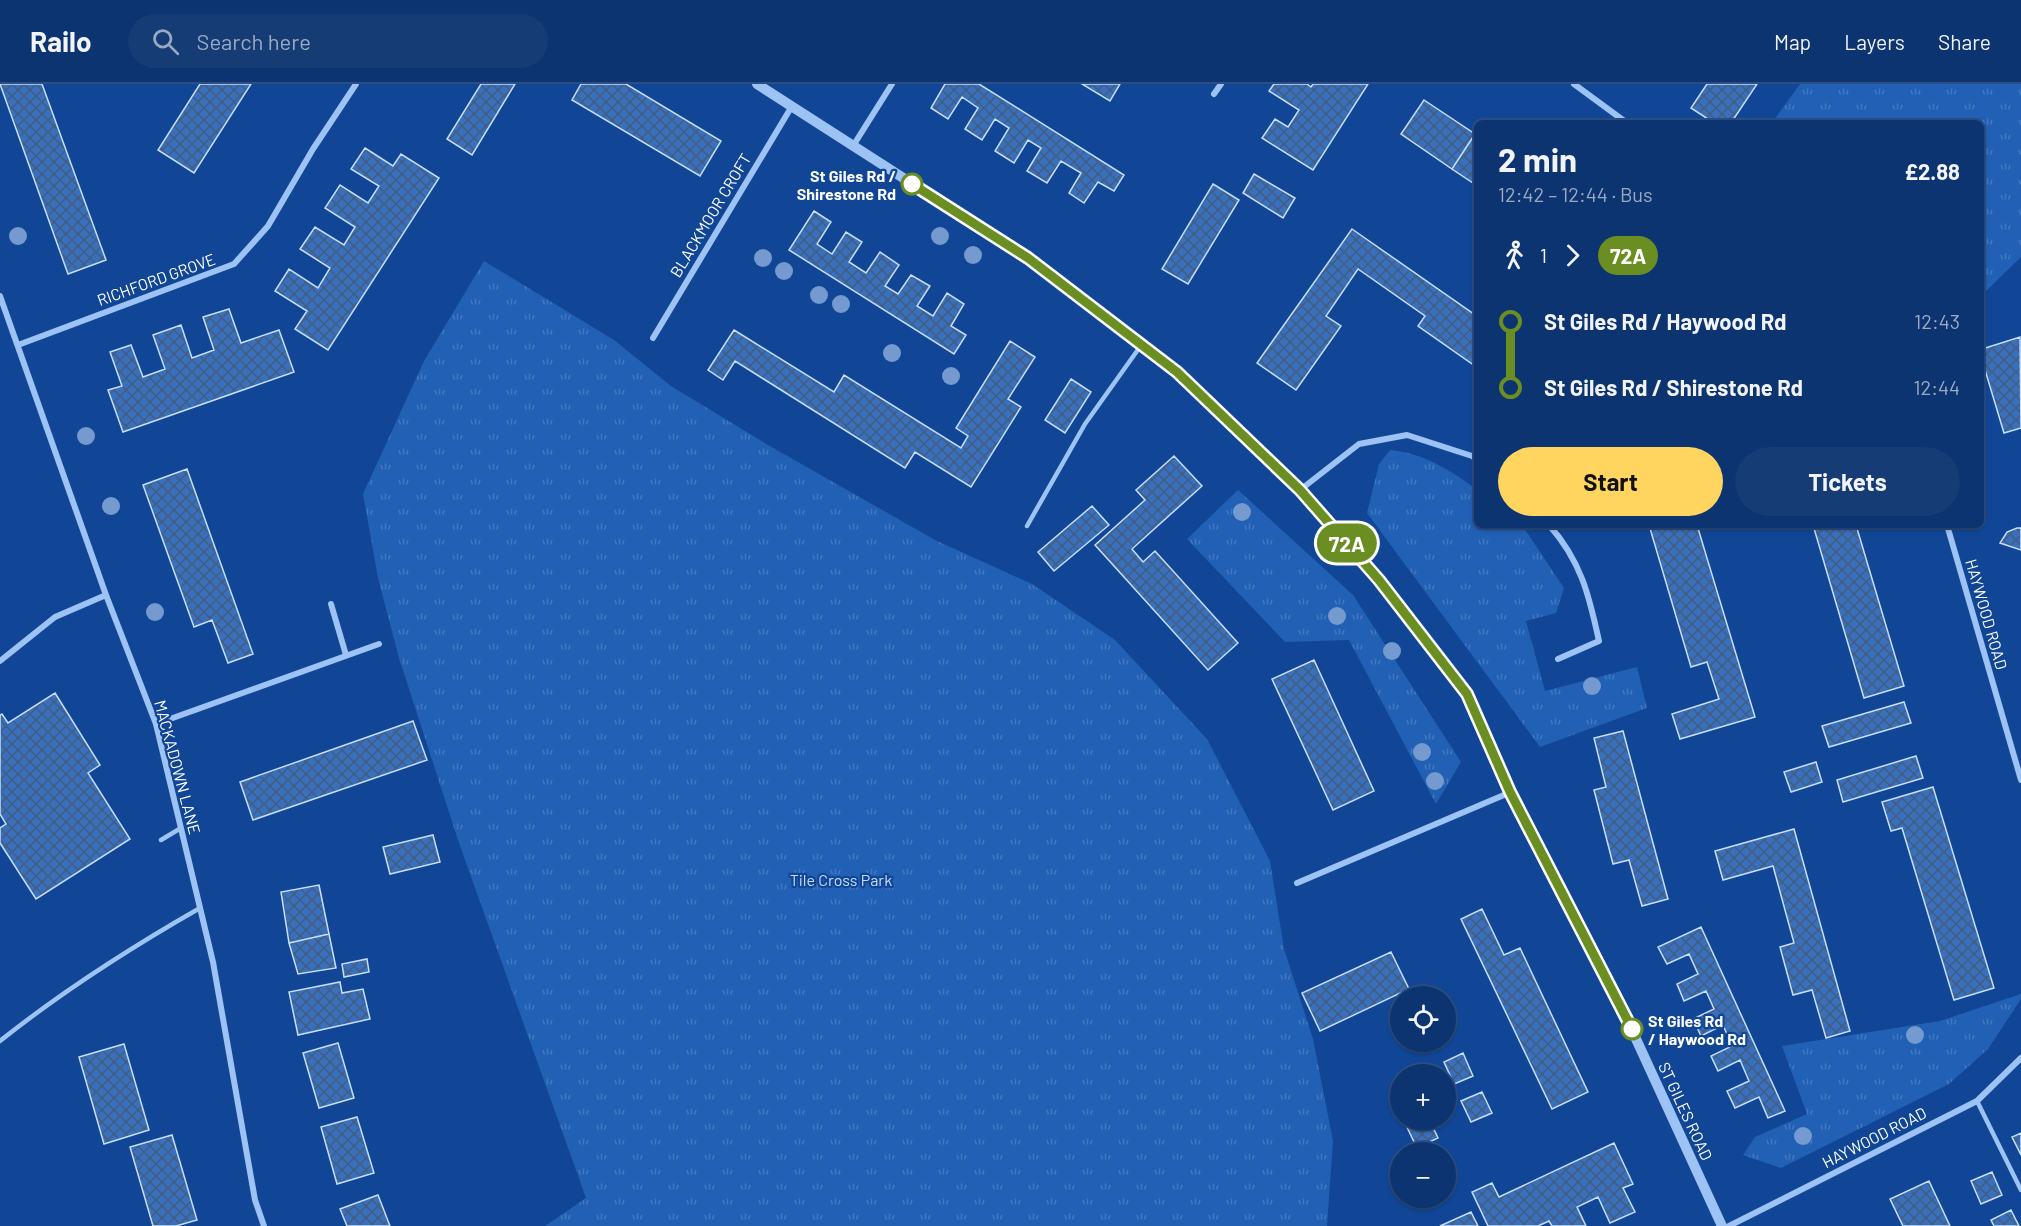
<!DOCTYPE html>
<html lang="en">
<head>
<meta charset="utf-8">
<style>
  body { margin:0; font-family:Barlow,sans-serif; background:#153c75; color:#f1f3f6; height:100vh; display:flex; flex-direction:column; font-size:22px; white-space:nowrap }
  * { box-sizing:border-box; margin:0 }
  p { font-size:20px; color:#9aaac3 }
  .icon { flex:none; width:33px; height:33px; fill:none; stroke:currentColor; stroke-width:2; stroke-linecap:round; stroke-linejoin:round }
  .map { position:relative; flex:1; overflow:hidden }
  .side { position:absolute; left:1474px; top:36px; width:510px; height:408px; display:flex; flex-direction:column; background:#0c3470; border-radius:9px; box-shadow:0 2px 4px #0004,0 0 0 2px #2c4f83 }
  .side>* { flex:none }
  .badge { padding:0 12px; border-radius:20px; font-size:21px; line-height:39px }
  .buttons { position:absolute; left:1390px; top:902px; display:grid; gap:12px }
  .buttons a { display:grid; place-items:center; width:66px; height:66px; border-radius:50%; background:#0c3470; box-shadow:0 2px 4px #0004,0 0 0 2px #2c4f83; font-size:30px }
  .map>.badge { position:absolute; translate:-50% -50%; box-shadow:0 0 0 3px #fff }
  .legs { display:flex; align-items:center; gap:9px; height:66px; padding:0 24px; font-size:20px }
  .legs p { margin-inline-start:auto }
  .summary { display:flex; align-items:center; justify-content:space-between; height:102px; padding:0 24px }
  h1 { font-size:33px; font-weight:700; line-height:45px }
  .button { display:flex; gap:12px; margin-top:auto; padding:12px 24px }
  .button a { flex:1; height:69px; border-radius:36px; background:#ffd560; color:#111; font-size:24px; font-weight:700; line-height:69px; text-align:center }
  .button a+a { background:#153c75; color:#f1f3f6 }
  ul { padding:0 24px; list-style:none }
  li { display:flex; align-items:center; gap:21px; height:66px; font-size:22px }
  li i { display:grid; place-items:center; width:9px; height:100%; margin:0 8px; background:currentColor }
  li i::after { content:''; width:15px; height:15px; margin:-8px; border:4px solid; border-radius:50%; background:#0c3470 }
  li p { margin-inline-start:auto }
  li:first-child i { background:linear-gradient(#0000 50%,currentColor 0) }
  li:last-child i { background:linear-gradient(currentColor 50%,#0000 0) }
  header { display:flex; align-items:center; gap:36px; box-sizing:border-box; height:84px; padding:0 30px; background:#0c3470; border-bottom:2px solid #2c4f83 }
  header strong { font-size:28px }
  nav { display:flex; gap:33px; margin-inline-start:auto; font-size:21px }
  .search { width:420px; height:54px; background:#153c75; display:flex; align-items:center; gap:15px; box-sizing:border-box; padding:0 21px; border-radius:33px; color:#9aaac3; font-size:22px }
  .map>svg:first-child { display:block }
</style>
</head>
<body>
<header>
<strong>Railo</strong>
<div class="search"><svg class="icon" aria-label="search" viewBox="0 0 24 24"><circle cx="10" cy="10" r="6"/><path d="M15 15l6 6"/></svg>Search here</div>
<nav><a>Map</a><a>Layers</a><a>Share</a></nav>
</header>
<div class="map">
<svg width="2021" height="1142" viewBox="0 0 2021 1142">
  <defs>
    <pattern id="grass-tufts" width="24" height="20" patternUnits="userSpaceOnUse" patternTransform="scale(1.5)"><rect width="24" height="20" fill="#2160b4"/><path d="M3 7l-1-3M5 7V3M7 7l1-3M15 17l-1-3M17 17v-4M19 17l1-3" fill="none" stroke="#4278bf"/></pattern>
    <pattern id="building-cross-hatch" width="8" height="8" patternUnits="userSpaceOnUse" patternTransform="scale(1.5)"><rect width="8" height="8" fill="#3870bd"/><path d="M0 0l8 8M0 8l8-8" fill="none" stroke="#435c7f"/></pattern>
  </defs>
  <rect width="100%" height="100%" fill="#104695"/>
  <path fill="url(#grass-tufts)" d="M1800,0H2021V173L1982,211V39H1772Z
    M484,177L614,256L671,302L768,361L935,456L1032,500L1115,556L1207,655L1270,777L1284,865L1313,955L1333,1057L1327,1142H545L586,1114L459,759L399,574L378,494L363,410L424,277Z
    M1390,366C1423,369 1451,386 1477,406L1478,441H1522L1564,504L1556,529L1526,537L1545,607L1637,583L1647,624L1540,663L1367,429L1379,380Z
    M1238,406L1353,511L1461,678L1436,720L1349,556L1285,558L1187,455Z
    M2021,910V915L1988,965L1949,1000L1781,1084L1743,1071L1755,1053L1807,1030L1782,962L1940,937Z"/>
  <path fill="url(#building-cross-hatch)" stroke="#c5defe" stroke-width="1.5" d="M0,0H42L106,176L68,190Z
    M200,0H251L194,89L158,66Z
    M481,0H515L472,71L447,55Z
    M581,0H626L721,57L700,92L572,16Z
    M945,0H979L1124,91L1114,107L1098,98L1084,119L1069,109L1081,89L1061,77L1047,99L1027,87L1041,64L1028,56L1014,79L995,67L1009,44L995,35L982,56L965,45L978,24L962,13L948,35L931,24Z
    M1082,0H1120L1110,17Z
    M1274,0H1307L1311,3L1313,0H1368L1313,86L1262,54L1275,35L1288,43L1299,26L1269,7Z
    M1707,0H1757L1731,39H1714L1691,24Z
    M1424,16L1475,50L1452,85L1401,50Z
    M1475,50L1478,92L1473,99L1452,85Z
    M365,64L393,82L401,70L439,94L328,266L295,245L307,227L275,207L289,185L318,204L330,184L300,165L315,143L344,161L355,143L325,124L340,101L368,119L379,102L351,85Z
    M1254,90L1295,114L1283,134L1243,109Z
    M1213,100L1239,116L1188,200L1162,185Z
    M814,127L831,138L817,160L832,170L846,148L862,158L849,178L866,189L880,168L899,181L885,202L898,210L911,191L930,202L917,222L933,232L947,209L964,220L951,242L966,251L954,270L789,166Z
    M1352,145L1478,233V284L1418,242L1425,232L1358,185L1326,232L1341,242L1296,306L1257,279Z
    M229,225L241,259L279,246L294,288L123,348L108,306L122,302L110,268L131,261L143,293L165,285L153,251L181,241L192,274L214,266L203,233Z
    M734,246L834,308L844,291L961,364L968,352L956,344L1010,257L1035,273L1008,315L1021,323L971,403L915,368L905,384L735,277L723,296L708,286Z
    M2020,253L2021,344L2004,349L1982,276V265Z
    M1071,295L1091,308L1065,349L1045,336Z
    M1174,372L1202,402L1132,465L1143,478L1155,467L1238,559L1208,586L1095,461L1145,416L1136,406Z
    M187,385L253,570L228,579L212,536L194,543L143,401Z
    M1092,422L1109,441L1054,487L1038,468Z
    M1649,441H1697L1755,633L1680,655L1672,630L1719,615L1707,578L1691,583Z
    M1813,441H1856L1904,602L1864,614Z
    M2017,444H2021V466L2000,459L2007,448Z
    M1314,576L1374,707L1333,726L1272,595Z
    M55,609L100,681L88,689L130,755L36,815L0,759V744L6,740L0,730V631L2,630L8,639Z
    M1904,618L1911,639L1829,663L1822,642Z
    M413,637L427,676L253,736L240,698Z
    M1623,647L1668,815L1642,822L1629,776L1613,780L1594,706L1606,703L1594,654Z
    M1916,672L1923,694L1843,718L1837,696Z
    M1816,678L1822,698L1791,708L1784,688Z
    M1933,703L1994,904L1954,916L1902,744L1891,747L1882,718Z
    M1794,745L1850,947L1826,954L1812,906L1793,911L1780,863L1794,859L1773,782L1723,796L1715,767Z
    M433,751L440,778L390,790L383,763Z
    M319,801L329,850L289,859L281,808Z
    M1482,825L1504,871L1520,864L1588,1008L1552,1025L1461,835Z
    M1701,843L1785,1027L1768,1034L1759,1013L1735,1024L1727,1007L1749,997L1740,976L1718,987L1711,972L1732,962L1723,941L1701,952L1693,935L1714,925L1706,907L1684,917L1677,900L1698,890L1689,870L1667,880L1658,863Z
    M329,850L336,884L298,890L289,859Z
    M1391,868L1409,905L1320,947L1302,909Z
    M367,875L369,888L344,893L342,880Z
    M340,898L342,909L363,905L370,935L298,951L289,908Z
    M338,959L354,1014L319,1024L303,969Z
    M124,960L149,1046L104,1060L79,973Z
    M1463,969L1473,992L1454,1000L1444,978Z
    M1482,1008L1492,1029L1471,1038L1461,1017Z
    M357,1033L374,1089L337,1100L321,1043Z
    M1403,1035H1429L1438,1054L1417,1064Z
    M2021,1049V1071L2012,1053Z
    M172,1051L197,1136L176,1142H153L130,1063Z
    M1614,1059L1633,1100L1623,1104L1635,1128L1610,1139L1598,1113L1577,1123L1586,1142H1552L1549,1137L1538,1142H1488L1472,1108L1492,1099L1499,1113Z
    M1992,1088L2002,1111L1981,1120L1971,1097Z
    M1929,1097L1950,1142H1903L1890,1115Z
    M378,1111L390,1142H347L340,1125Z
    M2011,1126L2019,1142H1994L1991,1136Z
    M1471,1128L1478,1142H1440Z"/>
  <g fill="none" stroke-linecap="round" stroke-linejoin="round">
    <path stroke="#9dc2f4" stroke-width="4.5" d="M1027,442L1085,340L1142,260
      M161,756L181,744
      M0,957C64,906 130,864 200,824
      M1977,1017L2021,1106"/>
    <path stroke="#9dc2f4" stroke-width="6" d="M1574,0L1627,39
      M1214,10L1221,0
      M853,62L892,0
      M0,212L106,511L156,640L213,878L255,1116L264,1142
      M653,254L792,22
      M18,261L234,180L268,142L313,65L356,0
      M1300,406L1359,360L1407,351L1472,372L1478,376
      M1549,441C1581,477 1589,511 1599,557L1558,575
      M1947,441L2021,696
      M331,520L346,571
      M0,577L55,533L106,511
      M156,640L379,560
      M1297,799L1511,708
      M1729,1142L1977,1017L2021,974"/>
    <path stroke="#9dc2f4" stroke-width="10" d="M757,0L1028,174L1152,268L1177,288L1300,406L1379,496L1467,610L1511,708L1614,907L1722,1142"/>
  </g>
  <g fill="#749acf">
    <circle cx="18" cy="152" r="9"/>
    <circle cx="940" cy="152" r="9"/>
    <circle cx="973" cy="171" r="9"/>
    <circle cx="763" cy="174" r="9"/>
    <circle cx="784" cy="187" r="9"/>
    <circle cx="819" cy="211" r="9"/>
    <circle cx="841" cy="220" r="9"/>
    <circle cx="892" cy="269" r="9"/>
    <circle cx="951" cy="292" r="9"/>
    <circle cx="86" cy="352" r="9"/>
    <circle cx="111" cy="422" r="9"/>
    <circle cx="1242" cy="428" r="9"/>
    <circle cx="155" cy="528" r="9"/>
    <circle cx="1337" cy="532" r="9"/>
    <circle cx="1392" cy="567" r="9"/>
    <circle cx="1592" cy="602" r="9"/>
    <circle cx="1422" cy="668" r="9"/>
    <circle cx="1435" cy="697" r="9"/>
    <circle cx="1915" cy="951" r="9"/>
    <circle cx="1803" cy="1052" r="9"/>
  </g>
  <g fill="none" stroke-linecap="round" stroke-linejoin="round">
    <defs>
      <path id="line-1" d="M912,100L1028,174L1177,288L1300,406L1379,496L1467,610L1510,708L1632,945"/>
    </defs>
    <use href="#line-1" stroke="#fff" stroke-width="14"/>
    <use href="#line-1" stroke="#6b8e23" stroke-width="9"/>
  </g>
  <g fill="#fff" stroke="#6b8e23" stroke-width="3">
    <circle cx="912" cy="100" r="10"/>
    <circle cx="1632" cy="945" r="10"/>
  </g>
  <g text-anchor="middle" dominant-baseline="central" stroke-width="4.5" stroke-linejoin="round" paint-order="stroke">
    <g font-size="16" font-weight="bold" fill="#fff" stroke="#104695" text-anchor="end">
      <text x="896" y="91">St Giles Rd /<tspan x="896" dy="18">Shirestone Rd</tspan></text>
      <text x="1648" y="936" text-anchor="start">St Giles Rd<tspan x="1648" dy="18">/ Haywood Rd</tspan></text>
    </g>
    <g font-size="16" fill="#fff" stroke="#104695">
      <text transform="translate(710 131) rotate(-59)">BLACKMOOR CROFT</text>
      <text transform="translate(156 195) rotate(-20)">RICHFORD GROVE</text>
      <text transform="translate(1987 530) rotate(74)">HAYWOOD ROAD</text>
      <text transform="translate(178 683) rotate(75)">MACKADOWN LANE</text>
      <text transform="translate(1686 1027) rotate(65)">ST GILES ROAD</text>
      <text transform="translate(1874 1053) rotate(-27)">HAYWOOD ROAD</text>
    </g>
    <g font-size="16" fill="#c5defe" stroke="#104695">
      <text x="841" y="795">Tile Cross Park</text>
    </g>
  </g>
</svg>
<div class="buttons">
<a><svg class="icon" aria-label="locate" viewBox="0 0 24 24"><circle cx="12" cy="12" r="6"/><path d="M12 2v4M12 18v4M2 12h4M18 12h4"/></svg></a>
<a>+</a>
<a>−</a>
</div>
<b class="badge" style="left:1347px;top:459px;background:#6b8e23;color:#fff">72A</b>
<section class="side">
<div class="summary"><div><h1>2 min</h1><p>12:42 – 12:44 · Bus</p></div><b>£2.88</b></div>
<div class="legs"><svg class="icon" aria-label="walk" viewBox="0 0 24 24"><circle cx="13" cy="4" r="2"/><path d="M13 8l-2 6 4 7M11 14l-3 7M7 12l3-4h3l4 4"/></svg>1<svg class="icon" aria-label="forward" viewBox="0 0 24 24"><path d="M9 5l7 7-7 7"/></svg><b class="badge" style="background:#6b8e23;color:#fff">72A</b></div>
<ul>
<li><i style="color:#6b8e23"></i><b>St Giles Rd / Haywood Rd</b><p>12:43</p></li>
<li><i style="color:#6b8e23"></i><b>St Giles Rd / Shirestone Rd</b><p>12:44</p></li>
</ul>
<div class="button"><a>Start</a><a>Tickets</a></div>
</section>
</div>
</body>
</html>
